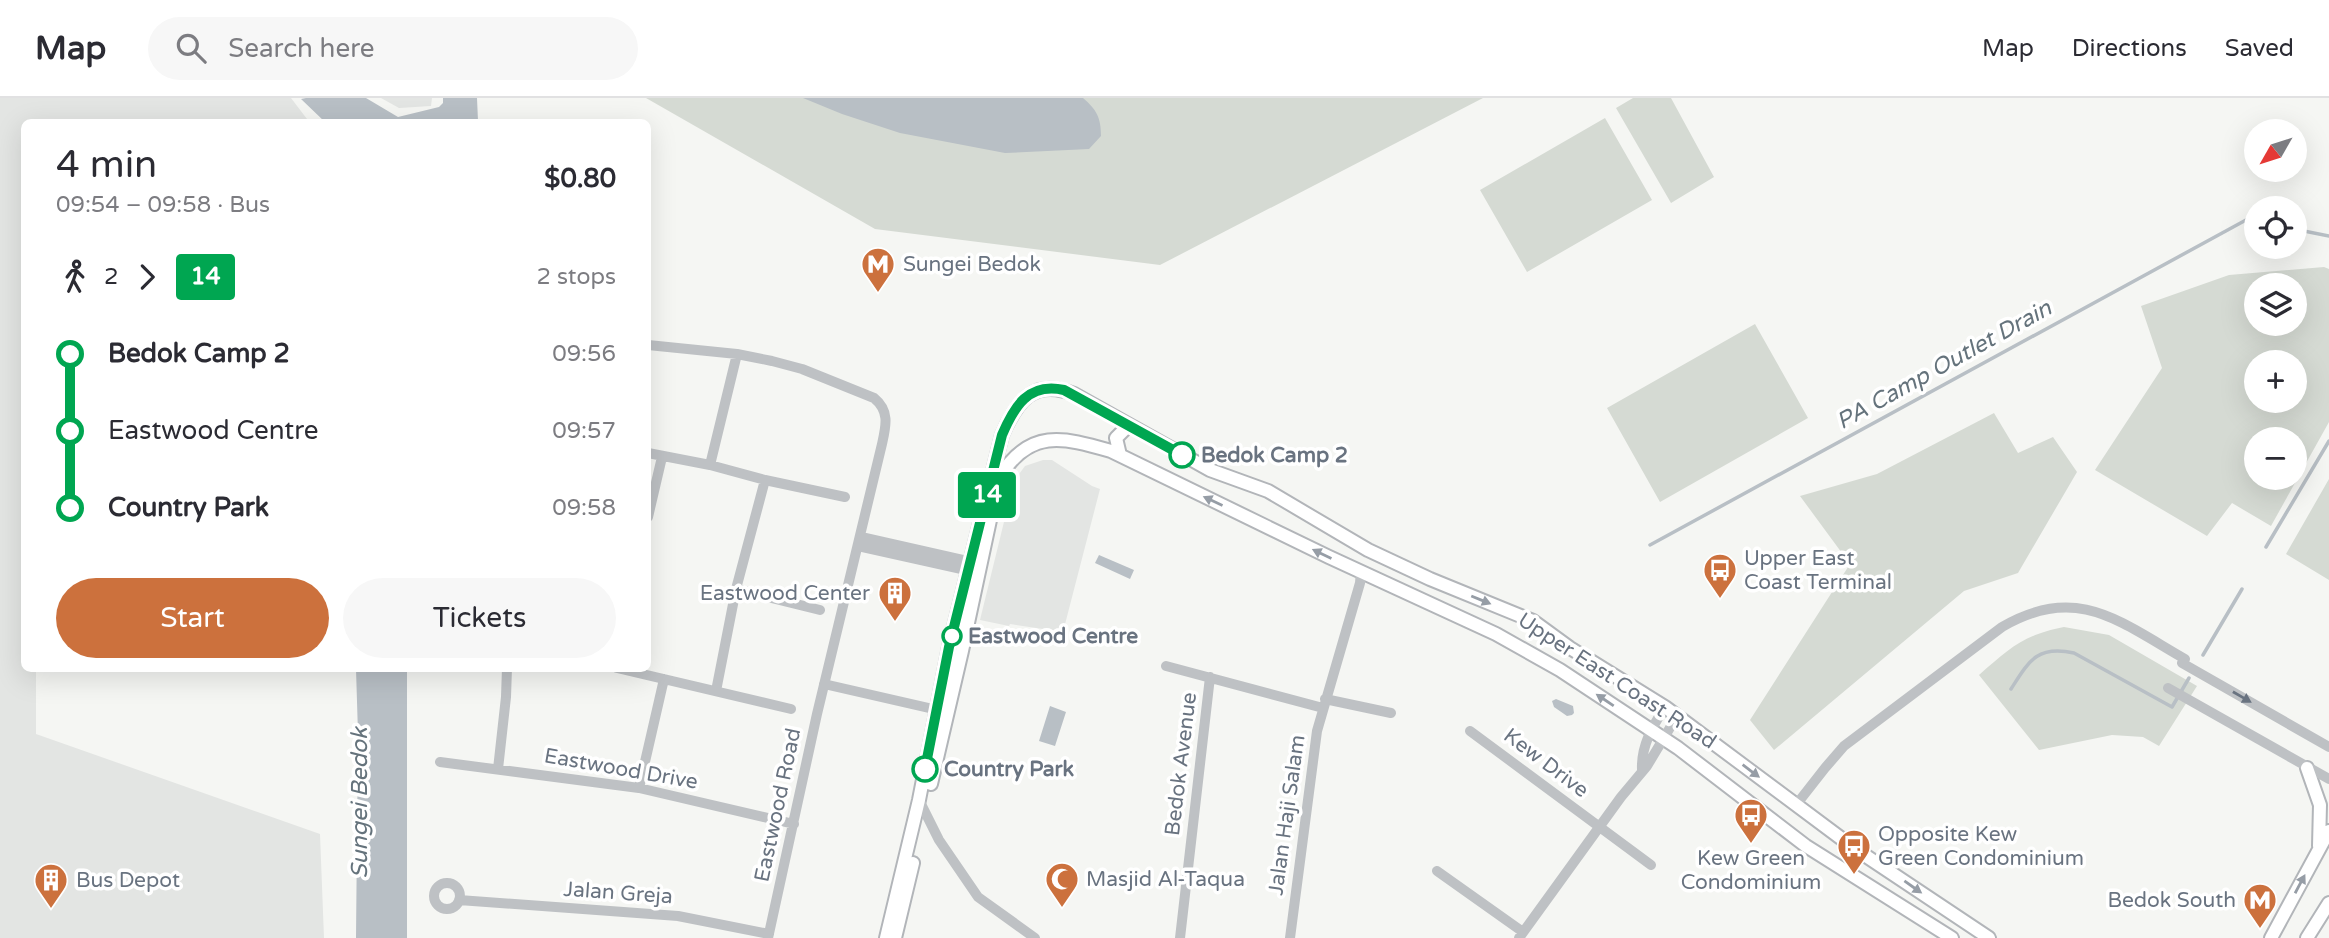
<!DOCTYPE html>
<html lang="en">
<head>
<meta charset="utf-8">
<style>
  body { margin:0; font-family:"Varela Round",sans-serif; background:#f7f7f7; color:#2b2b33; height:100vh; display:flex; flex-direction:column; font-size:26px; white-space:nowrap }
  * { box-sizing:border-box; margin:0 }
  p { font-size:23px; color:#7c7c81 }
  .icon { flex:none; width:38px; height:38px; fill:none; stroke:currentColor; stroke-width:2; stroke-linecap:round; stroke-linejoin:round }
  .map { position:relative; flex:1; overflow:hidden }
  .panel { position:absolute; left:21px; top:21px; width:630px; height:553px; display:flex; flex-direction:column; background:#fff; border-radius:10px; box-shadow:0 7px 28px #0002 }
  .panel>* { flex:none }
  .badge { padding:0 14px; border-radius:5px; font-size:24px; line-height:46px }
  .needle { width:46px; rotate:231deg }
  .buttons { position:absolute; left:2244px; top:21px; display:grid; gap:14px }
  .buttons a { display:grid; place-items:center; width:63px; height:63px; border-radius:50%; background:#fff; box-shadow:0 7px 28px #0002; font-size:35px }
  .map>.badge { position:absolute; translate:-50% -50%; box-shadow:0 0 0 4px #fff }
  .legs { display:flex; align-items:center; gap:10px; height:77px; padding:0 35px; font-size:23px }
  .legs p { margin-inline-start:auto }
  .headline { display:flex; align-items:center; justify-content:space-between; height:119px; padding:0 35px }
  h1 { font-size:38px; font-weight:600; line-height:52px }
  .button { display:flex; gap:14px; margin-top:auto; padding:14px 35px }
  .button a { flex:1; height:80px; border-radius:42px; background:#cc713d; color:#fff; font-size:28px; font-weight:600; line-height:80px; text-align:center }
  .button a+a { background:#f7f7f7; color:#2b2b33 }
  ul { padding:0 35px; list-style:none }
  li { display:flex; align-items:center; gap:24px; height:77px; font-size:26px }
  li i { display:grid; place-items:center; width:10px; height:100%; margin:0 9px; background:currentColor }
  li i::after { content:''; width:18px; height:18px; margin:-9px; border:5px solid; border-radius:50%; background:#fff }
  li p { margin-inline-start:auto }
  li:first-child i { background:linear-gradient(#0000 50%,currentColor 0) }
  li:last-child i { background:linear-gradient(currentColor 50%,#0000 0) }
  header { display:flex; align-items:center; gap:42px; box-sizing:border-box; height:98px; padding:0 35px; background:#fff; border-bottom:2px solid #e1e1e2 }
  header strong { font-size:33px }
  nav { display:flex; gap:38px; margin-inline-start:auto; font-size:24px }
  .search { width:490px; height:63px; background:#f7f7f7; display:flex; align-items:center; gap:18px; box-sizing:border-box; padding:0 24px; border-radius:38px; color:#7c7c81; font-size:26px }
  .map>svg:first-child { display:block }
</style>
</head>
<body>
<header>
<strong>Map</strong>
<div class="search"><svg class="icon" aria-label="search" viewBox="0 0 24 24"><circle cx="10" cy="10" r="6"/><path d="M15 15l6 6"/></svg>Search here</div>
<nav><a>Map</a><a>Directions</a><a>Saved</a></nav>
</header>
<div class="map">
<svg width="2329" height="840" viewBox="0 0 2329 840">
  <rect width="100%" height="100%" fill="#f5f6f3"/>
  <path fill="#e3e5e3" d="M0,0H291L307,21L253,24H24V570L36,571V636L320,736L324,840H0Z
    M381,0H432L431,8L399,10Z
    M1043,362H1052L1092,388L1100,391L1063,534L1010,526L1009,528L980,522L1014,383L1025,368Z"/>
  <path fill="#d5dad3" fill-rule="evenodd" d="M646,0H1483L1160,167L875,131Z
    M1633,0H1671L1714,79L1671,105L1616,10Z
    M1605,20L1652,102L1527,174L1480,92Z
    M2324,169L2329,171V324L2271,428L2232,405L2207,438L2095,372L2162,270L2141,208L2229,177ZM2256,187H2294V226H2256ZM2256,264H2294V303H2256ZM2256,341H2294V380H2256Z
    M1755,226L1808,320L1660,404L1607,310Z
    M1994,315L2018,355L2053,339L2077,374L2018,475L1964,493L1774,652L1750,622L1850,466L1800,398L1877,376Z
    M2329,381V482L2286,456Z
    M2064,529L2109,537L2197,588L2159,648L2143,639L2112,637L2039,652L1979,577C2010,550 2023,537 2064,529Z"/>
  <path fill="#b8bfc5" d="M306,0H366L398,19L439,9L443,5V0H477L478,23L325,24L301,1Z
    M803,0H1083C1097,12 1101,20 1101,38L1089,51L1005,55L900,35L842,16Z
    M1099,457L1134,472L1130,481L1095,465Z
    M356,571H407V840H356L358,636Z
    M1556,601L1573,608L1574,615L1572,617L1567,618L1554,609L1552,603Z
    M1050,608L1066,614L1055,648L1039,643Z"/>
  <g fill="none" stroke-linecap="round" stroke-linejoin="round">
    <path stroke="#b8bfc5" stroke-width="3.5" d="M2294,131L2329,138
      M1650,447L2246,122L2256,124
      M2266,449L2329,343
      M2203,557L2242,491
      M2011,591C2029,563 2037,547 2074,555L2172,609L2189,580"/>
    <defs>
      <path id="major" d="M1120,357L1116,340L1129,327
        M2307,670L2320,707L2319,748
        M931,686L962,553L999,380C1029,330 1063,339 1111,353L1329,459L1496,536L1560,572L1678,650L1806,748L1952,840
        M886,840L919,702L949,549L1002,337C1017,303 1033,280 1074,296L1210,372L1268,393L1368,452L1430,481L1533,523L1570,550L1665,609L1854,750L1989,840
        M895,840L913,765
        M2271,840L2329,733
        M2307,840L2329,805"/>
    </defs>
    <use href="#major" stroke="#b2b5b9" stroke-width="16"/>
    <path stroke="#bec1c4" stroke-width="10" d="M648,247L737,256L772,263L802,271L874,300C890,313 886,328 882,346L817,616L768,840
      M648,355L710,367L765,382L845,399
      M710,367L737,256
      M648,419L662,359
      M861,439L976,465
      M858,448L975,474
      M736,491L820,512
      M2182,565L2329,649
      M1166,568L1323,610
      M617,570L791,611
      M824,586L942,613
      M2168,590L2329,681
      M716,593L736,491L765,382
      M1325,601L1391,615
      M1470,633L1651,767
      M440,664L639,690L794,726
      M498,671L506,599L507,570
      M1642,672C1641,648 1652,629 1665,609
      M639,690L664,581
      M919,702L939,742L978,799L1035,840
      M1796,707L1825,670L1844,648L2002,529C2077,485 2120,524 2185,561
      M1437,773L1523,834
      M434 798a13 13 0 1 1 26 0a13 13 0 1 1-26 0Z
      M459,802L678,818L769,836
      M1180,840L1210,579
      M1290,840L1317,633L1360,485L1361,473
      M1519,840L1621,699L1647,668L1677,618"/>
    <use href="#major" stroke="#fff" stroke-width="12"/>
  </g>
  <defs><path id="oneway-solid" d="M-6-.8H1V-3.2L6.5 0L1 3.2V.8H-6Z" transform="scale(1.75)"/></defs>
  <g fill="#969da6">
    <use href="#oneway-solid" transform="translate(1213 403) rotate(-155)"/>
    <use href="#oneway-solid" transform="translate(1322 456) rotate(-154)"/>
    <use href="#oneway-solid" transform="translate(1481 502) rotate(22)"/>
    <use href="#oneway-solid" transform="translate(1605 602) rotate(-146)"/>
    <use href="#oneway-solid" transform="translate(1751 673) rotate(37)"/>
    <use href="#oneway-solid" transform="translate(2300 786) rotate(-62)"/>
    <use href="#oneway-solid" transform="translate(1913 789) rotate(35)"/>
  </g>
  <use fill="#697380" href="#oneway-solid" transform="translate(2242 599) rotate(30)"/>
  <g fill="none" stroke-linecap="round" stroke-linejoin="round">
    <defs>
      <path id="line-1" d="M925,671L949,549L1002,337C1014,309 1028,284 1064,292L1182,357"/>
    </defs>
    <use href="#line-1" stroke="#fff" stroke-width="16"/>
    <use href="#line-1" stroke="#00a651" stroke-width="10"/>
  </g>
  <defs>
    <symbol id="metro-pin" viewBox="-11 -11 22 30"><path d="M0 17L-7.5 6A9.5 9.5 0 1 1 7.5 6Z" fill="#cc713d" stroke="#fff"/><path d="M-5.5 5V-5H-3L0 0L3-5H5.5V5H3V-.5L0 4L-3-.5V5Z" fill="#fff"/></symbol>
    <symbol id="bus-pin" viewBox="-11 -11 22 30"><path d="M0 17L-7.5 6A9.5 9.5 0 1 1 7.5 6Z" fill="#cc713d" stroke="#fff"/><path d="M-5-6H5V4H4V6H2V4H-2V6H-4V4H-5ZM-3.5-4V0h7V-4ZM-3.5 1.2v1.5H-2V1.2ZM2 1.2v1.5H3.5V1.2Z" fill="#fff"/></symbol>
    <symbol id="building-pin" viewBox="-11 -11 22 30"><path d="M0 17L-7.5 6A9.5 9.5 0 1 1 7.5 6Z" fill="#cc713d" stroke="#fff"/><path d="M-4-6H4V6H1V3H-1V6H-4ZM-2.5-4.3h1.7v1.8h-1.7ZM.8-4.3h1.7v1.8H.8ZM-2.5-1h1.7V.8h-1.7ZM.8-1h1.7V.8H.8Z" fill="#fff"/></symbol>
    <symbol id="mosque-pin" viewBox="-11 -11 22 30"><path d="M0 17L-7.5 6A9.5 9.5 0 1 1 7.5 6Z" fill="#cc713d" stroke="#fff"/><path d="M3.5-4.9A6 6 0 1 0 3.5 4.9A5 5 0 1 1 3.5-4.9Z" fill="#fff"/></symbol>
  </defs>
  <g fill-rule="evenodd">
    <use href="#metro-pin" x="859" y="147" width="38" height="52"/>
    <use href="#bus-pin" x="1701" y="453" width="38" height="52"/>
    <use href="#building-pin" x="876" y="476" width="38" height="52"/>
    <use href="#bus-pin" x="1732" y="698" width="38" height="52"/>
    <use href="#bus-pin" x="1835" y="729" width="38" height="52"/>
    <use href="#mosque-pin" x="1043" y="762" width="38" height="52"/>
    <use href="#building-pin" x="32" y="763" width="38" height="52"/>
    <use href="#metro-pin" x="2241" y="783" width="38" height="52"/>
  </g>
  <g fill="#fff" stroke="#00a651" stroke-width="3.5">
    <circle cx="1182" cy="357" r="12"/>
    <circle cx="952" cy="538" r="9"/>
    <circle cx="925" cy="671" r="12"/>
  </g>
  <g text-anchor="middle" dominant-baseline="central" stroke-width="7" stroke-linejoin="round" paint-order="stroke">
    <g font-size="21" fill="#697380" stroke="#fff" text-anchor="start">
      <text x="903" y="166">Sungei Bedok</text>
      <text x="1744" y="460">Upper East<tspan x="1744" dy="24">Coast Terminal</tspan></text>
      <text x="870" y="495" text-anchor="end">Eastwood Center</text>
      <text x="1878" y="736">Opposite Kew<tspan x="1878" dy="24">Green Condominium</tspan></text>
      <text x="1751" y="760" text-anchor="middle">Kew Green<tspan x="1751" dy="24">Condominium</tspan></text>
      <text x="1086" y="781">Masjid Al-Taqua</text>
      <text x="76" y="782">Bus Depot</text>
      <text x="2236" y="802" text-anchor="end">Bedok South</text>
    </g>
    <g font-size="21" font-weight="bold" fill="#697380" stroke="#fff" text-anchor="start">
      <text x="1201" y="357">Bedok Camp 2</text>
      <text x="968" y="538">Eastwood Centre</text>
      <text x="944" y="671">Country Park</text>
    </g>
    <g font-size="21" fill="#697380" stroke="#fff">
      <text transform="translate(1617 583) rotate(33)">Upper East Coast Road</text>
      <text transform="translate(1546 665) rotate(37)">Kew Drive</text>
      <text transform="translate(1181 666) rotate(-83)">Bedok Avenue</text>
      <text transform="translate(621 671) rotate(10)">Eastwood Drive</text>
      <text transform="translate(778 707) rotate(-78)">Eastwood Road</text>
      <text transform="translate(1287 717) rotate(-82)">Jalan Haji Salam</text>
      <text transform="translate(618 795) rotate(4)">Jalan Greja</text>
    </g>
    <g font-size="23" font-style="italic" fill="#65737c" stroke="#fff">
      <text transform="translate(1944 267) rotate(-29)">PA Camp Outlet Drain</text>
      <text transform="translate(360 705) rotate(-90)">Sungei Bedok</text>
    </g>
  </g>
</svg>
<div class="buttons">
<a><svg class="needle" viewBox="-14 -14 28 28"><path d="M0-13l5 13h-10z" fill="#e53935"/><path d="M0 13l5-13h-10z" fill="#7c7c81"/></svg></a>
<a><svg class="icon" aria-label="locate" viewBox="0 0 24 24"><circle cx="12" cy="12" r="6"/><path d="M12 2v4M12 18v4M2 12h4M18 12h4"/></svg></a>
<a><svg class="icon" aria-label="layers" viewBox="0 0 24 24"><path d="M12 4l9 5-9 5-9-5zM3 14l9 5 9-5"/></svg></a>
<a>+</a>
<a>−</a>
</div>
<b class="badge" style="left:987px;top:397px;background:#00a651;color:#fff">14</b>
<section class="panel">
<div class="headline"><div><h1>4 min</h1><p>09:54 – 09:58 · Bus</p></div><b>$0.80</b></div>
<div class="legs"><svg class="icon" aria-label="walk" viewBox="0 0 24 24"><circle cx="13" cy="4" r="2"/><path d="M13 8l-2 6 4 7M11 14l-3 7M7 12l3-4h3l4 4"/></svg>2<svg class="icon" aria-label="forward" viewBox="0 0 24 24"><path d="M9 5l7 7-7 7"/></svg><b class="badge" style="background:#00a651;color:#fff">14</b><p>2 stops</p></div>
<ul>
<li><i style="color:#00a651"></i><b>Bedok Camp 2</b><p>09:56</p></li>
<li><i style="color:#00a651"></i><span>Eastwood Centre</span><p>09:57</p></li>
<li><i style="color:#00a651"></i><b>Country Park</b><p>09:58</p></li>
</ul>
<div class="button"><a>Start</a><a>Tickets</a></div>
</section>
</div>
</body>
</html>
